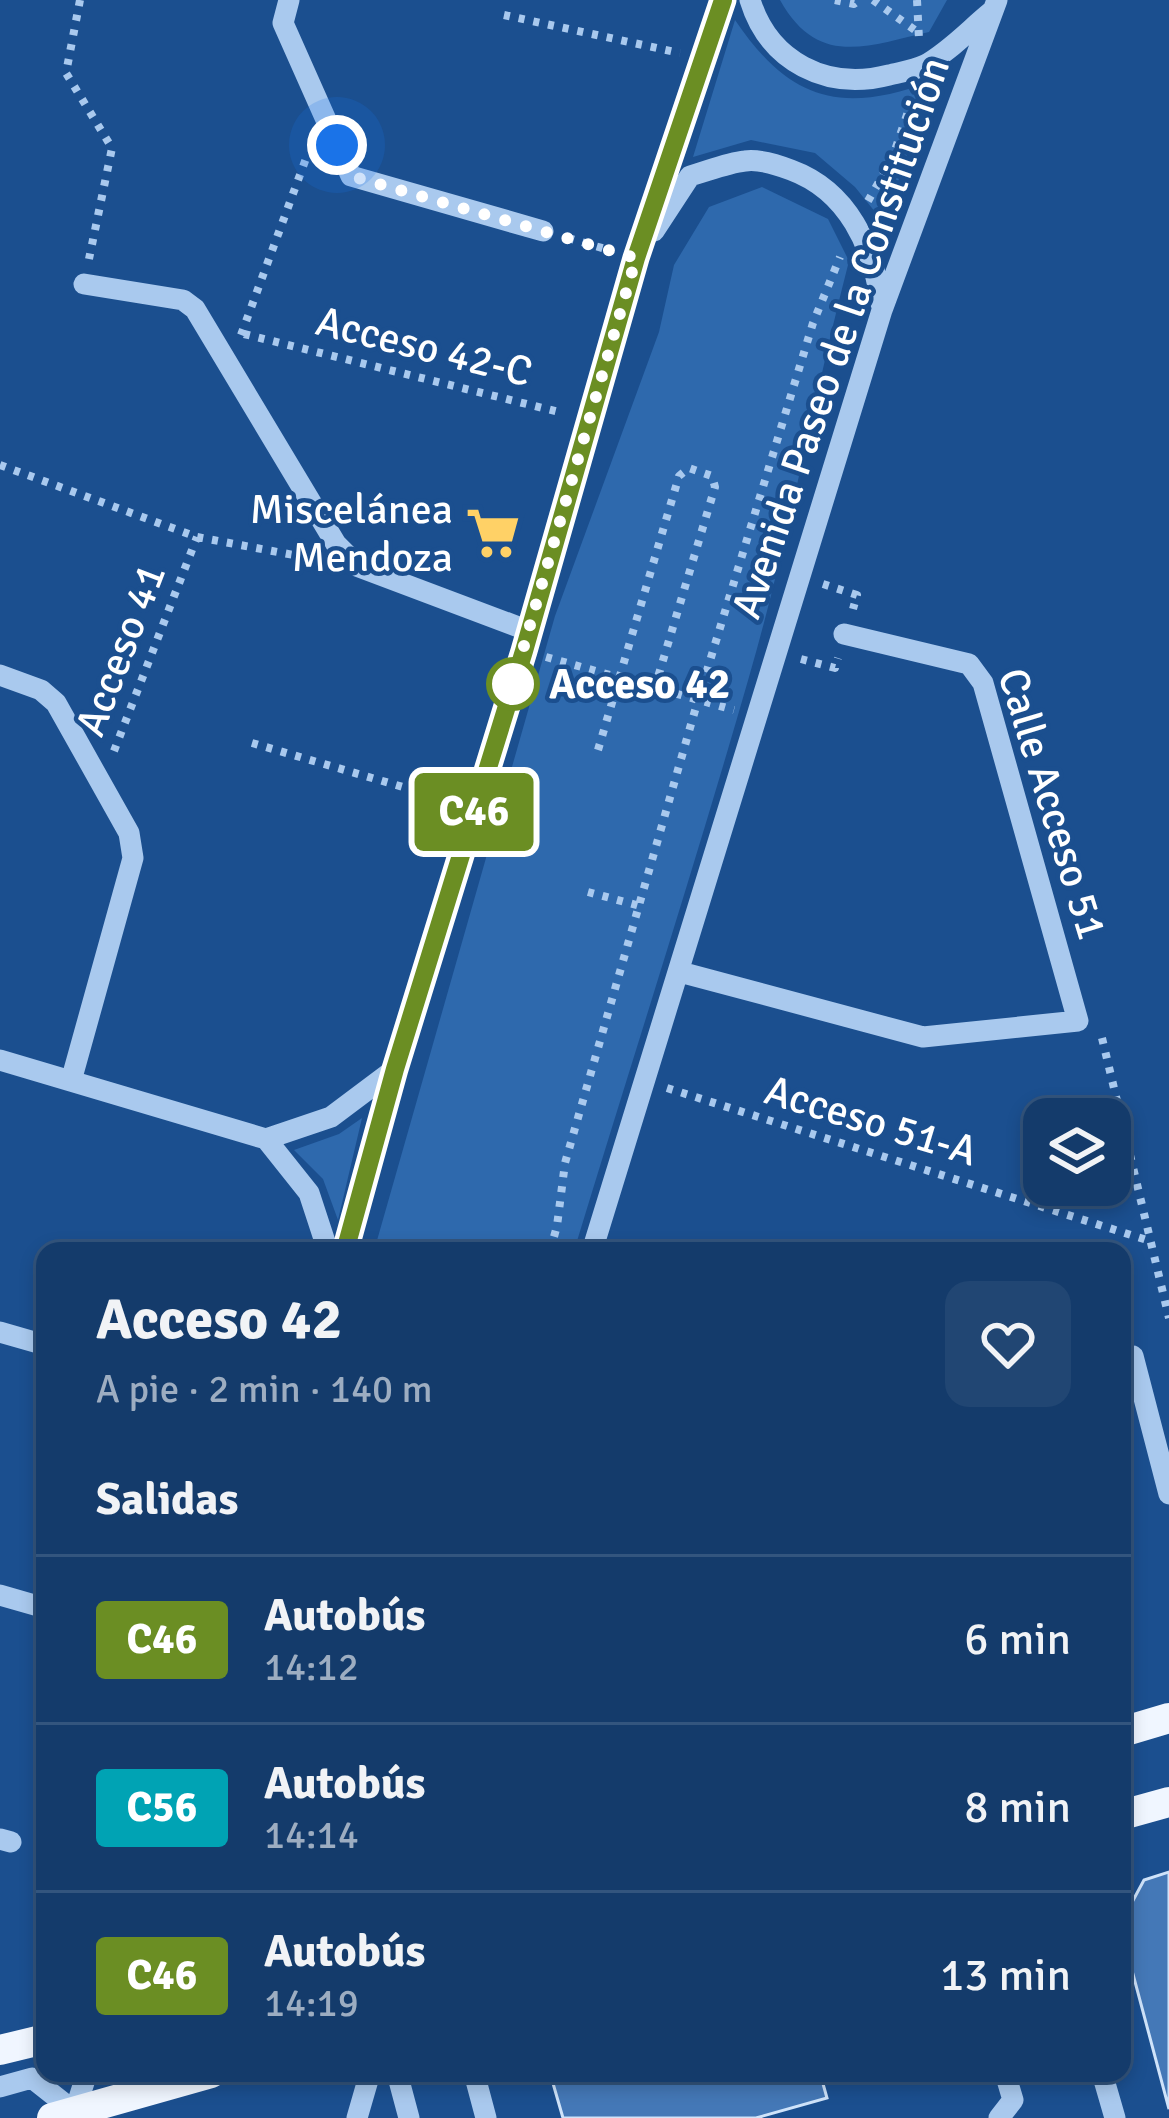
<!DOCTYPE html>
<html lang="es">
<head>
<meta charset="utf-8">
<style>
  body { margin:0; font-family:Signika,sans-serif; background:#214673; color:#f1f3f6; height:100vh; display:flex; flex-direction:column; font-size:45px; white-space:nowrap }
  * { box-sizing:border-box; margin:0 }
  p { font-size:39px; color:#9dadc1 }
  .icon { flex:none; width:66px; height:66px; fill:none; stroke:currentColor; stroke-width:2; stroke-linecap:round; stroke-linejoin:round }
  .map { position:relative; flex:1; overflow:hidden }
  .side { position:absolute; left:36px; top:1242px; width:1095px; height:840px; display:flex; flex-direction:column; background:#143b6b; border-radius:24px; box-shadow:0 6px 18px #0003,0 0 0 3px #33557e }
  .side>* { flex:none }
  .badge { padding:0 24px; border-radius:9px; font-size:42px; line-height:78px }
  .controls { position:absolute; left:1023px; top:1098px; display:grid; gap:24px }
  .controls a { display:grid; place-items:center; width:108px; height:108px; border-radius:24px; background:#143b6b; box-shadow:0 6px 18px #0003,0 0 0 3px #33557e; font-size:60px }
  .you { position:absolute; width:60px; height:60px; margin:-30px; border:9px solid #fff; border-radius:50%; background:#1a73e8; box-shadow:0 0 0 18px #1a73e833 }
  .map>.badge { position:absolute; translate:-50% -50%; box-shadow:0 0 0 6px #fff }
  h2 { padding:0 60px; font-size:45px; line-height:108px }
  .round { display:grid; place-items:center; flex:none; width:126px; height:126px; border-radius:24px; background:#214673 }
  .summary { display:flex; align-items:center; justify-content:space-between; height:204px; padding:0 60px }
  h1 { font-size:57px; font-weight:700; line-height:90px }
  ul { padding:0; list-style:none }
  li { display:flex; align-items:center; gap:36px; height:168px; padding:0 60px; border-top:3px solid #33557e }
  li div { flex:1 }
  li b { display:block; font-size:45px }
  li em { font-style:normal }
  li .badge { min-width:132px; font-weight:700; text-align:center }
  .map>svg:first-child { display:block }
</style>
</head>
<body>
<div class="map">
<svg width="1169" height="2118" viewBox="0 0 1169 2118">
  <rect width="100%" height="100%" fill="#1b4f8f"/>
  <path fill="#2e69ad" d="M780,0H947L929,32C867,46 818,68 780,0Z
    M735,20C790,101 841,115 932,81L884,223L855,187L815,153L751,140L693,157Z
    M762,187L828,219L849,261C813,400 789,539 749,677C694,869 632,1060 574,1251H374L555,616L659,332L674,265L709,207Z
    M362,1118L338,1220L323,1179L294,1150L339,1134Z"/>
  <path fill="#4478b7" stroke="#cfe3fa" stroke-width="3" d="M1169,1872V2109L1122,1933V1921L1144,1880Z
    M550,2073H820L827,2098L756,2118H563Z"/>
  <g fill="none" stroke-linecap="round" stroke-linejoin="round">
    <path stroke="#a9c9ee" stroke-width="8" stroke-dasharray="6 9" stroke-linecap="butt" d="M80,0L66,73L112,148L89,259
      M835,0L854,4L859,0
      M873,0L919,33
      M917,0L919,39
      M504,15L680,53
      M868,201L892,159L912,100
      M568,238L612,251
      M244,334L563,413
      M241,335L308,153
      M0,465L197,537L310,558
      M823,584L857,595L853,609
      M546,657L734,710
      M801,659L835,668L838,658
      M252,743L451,801
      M598,750L679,476L689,468L712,476L715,487L655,687
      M114,751L197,537
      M588,892L640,906
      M1102,1038L1169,1318
      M667,1088L1150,1241
      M550,1251L557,1226L565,1163L698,700L813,323L840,257"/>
    <path stroke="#a9c9ee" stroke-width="21" d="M289,0L283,23L351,176L543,231
      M750,0C769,62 827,91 889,75C901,72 915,70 925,65C949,52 970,29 991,12
      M654,231L690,176C708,171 727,163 745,161C759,159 778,165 791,170C848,191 873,246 881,304
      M84,284L183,300L195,309L336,544L359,567L529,631
      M0,675L41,690L56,703L129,833L133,858L71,1081
      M680,972L923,1037L1078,1021L983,683L969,664L844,634
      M0,1060L266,1139L309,1193L328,1251
      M266,1139L331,1117L395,1069
      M345,1251L395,1069L523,651L636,258L723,0
      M592,1251L882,310L997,0
      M0,1332L45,1345
      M1122,1359L1133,1356L1169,1494
      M0,1595L45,1608
      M0,1839L11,1842
      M397,2073L409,2118
      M474,2073L486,2118
      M1102,2073L1115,2118
      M0,2087L32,2078L75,2112
      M73,2117L87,2073
      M357,2118L370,2073
      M999,2118L1013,2100L1005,2073"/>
    <path stroke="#f0f6ff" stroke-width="30" d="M1122,1732L1169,1718
      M1122,1815L1169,1802
      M0,2050L45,2039
      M52,2118L211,2073"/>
  </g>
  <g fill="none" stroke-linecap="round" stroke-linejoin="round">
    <defs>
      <path id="line" d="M345,1251L395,1069L524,651L636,258L723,0"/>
    </defs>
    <use href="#line" stroke="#fff" stroke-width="27"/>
    <use href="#line" stroke="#6b8e23" stroke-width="18"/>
    <path stroke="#fff" stroke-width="12" stroke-dasharray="0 21.6" d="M337,145L351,176L636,258L513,684"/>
  </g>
  <defs>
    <symbol id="supermarket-bare" viewBox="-9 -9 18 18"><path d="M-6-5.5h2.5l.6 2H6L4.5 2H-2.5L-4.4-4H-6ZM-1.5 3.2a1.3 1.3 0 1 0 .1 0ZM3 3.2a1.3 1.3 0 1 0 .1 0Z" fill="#ffd166" stroke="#1b4f8f" stroke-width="2.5" paint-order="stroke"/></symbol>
  </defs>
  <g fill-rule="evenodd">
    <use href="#supermarket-bare" x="455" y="495" width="76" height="76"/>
  </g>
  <circle fill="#fff" stroke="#6b8e23" stroke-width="6" cx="513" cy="684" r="24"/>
  <g text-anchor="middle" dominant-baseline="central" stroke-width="9" stroke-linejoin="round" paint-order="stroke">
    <g font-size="42" fill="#fff" stroke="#1b4f8f">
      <text transform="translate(841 338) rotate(-71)">Avenida Paseo de la Constitución</text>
      <text transform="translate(424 347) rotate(14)">Acceso 42-C</text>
      <text transform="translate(121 650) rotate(-69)">Acceso 41</text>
      <text transform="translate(1052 804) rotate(73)">Calle Acceso 51</text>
      <text transform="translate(871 1121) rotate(17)">Acceso 51-A</text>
    </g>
    <g font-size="42" fill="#fff" stroke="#1b4f8f" text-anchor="end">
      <text x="453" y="509">Miscelánea<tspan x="453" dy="48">Mendoza</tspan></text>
    </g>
    <g font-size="42" font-weight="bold" fill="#fff" stroke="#1b4f8f" text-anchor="start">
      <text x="549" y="684">Acceso 42</text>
    </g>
  </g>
</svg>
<div class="controls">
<a><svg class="icon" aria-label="layers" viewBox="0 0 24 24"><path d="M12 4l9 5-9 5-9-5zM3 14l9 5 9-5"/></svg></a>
</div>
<div class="you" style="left:337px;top:145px"></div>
<b class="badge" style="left:474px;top:812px;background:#6b8e23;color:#fff">C46</b>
<section class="side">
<div class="summary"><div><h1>Acceso 42</h1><p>A pie · 2 min · 140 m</p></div><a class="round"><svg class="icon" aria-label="heart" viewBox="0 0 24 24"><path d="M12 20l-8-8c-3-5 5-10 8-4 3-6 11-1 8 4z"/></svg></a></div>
<h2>Salidas</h2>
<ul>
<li><span class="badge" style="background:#6b8e23;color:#fff">C46</span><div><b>Autobús</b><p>14:12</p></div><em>6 min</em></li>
<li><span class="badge" style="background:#00a3b4;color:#fff">C56</span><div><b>Autobús</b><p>14:14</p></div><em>8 min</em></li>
<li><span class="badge" style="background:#6b8e23;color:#fff">C46</span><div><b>Autobús</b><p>14:19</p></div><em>13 min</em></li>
</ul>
</section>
</div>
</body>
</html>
